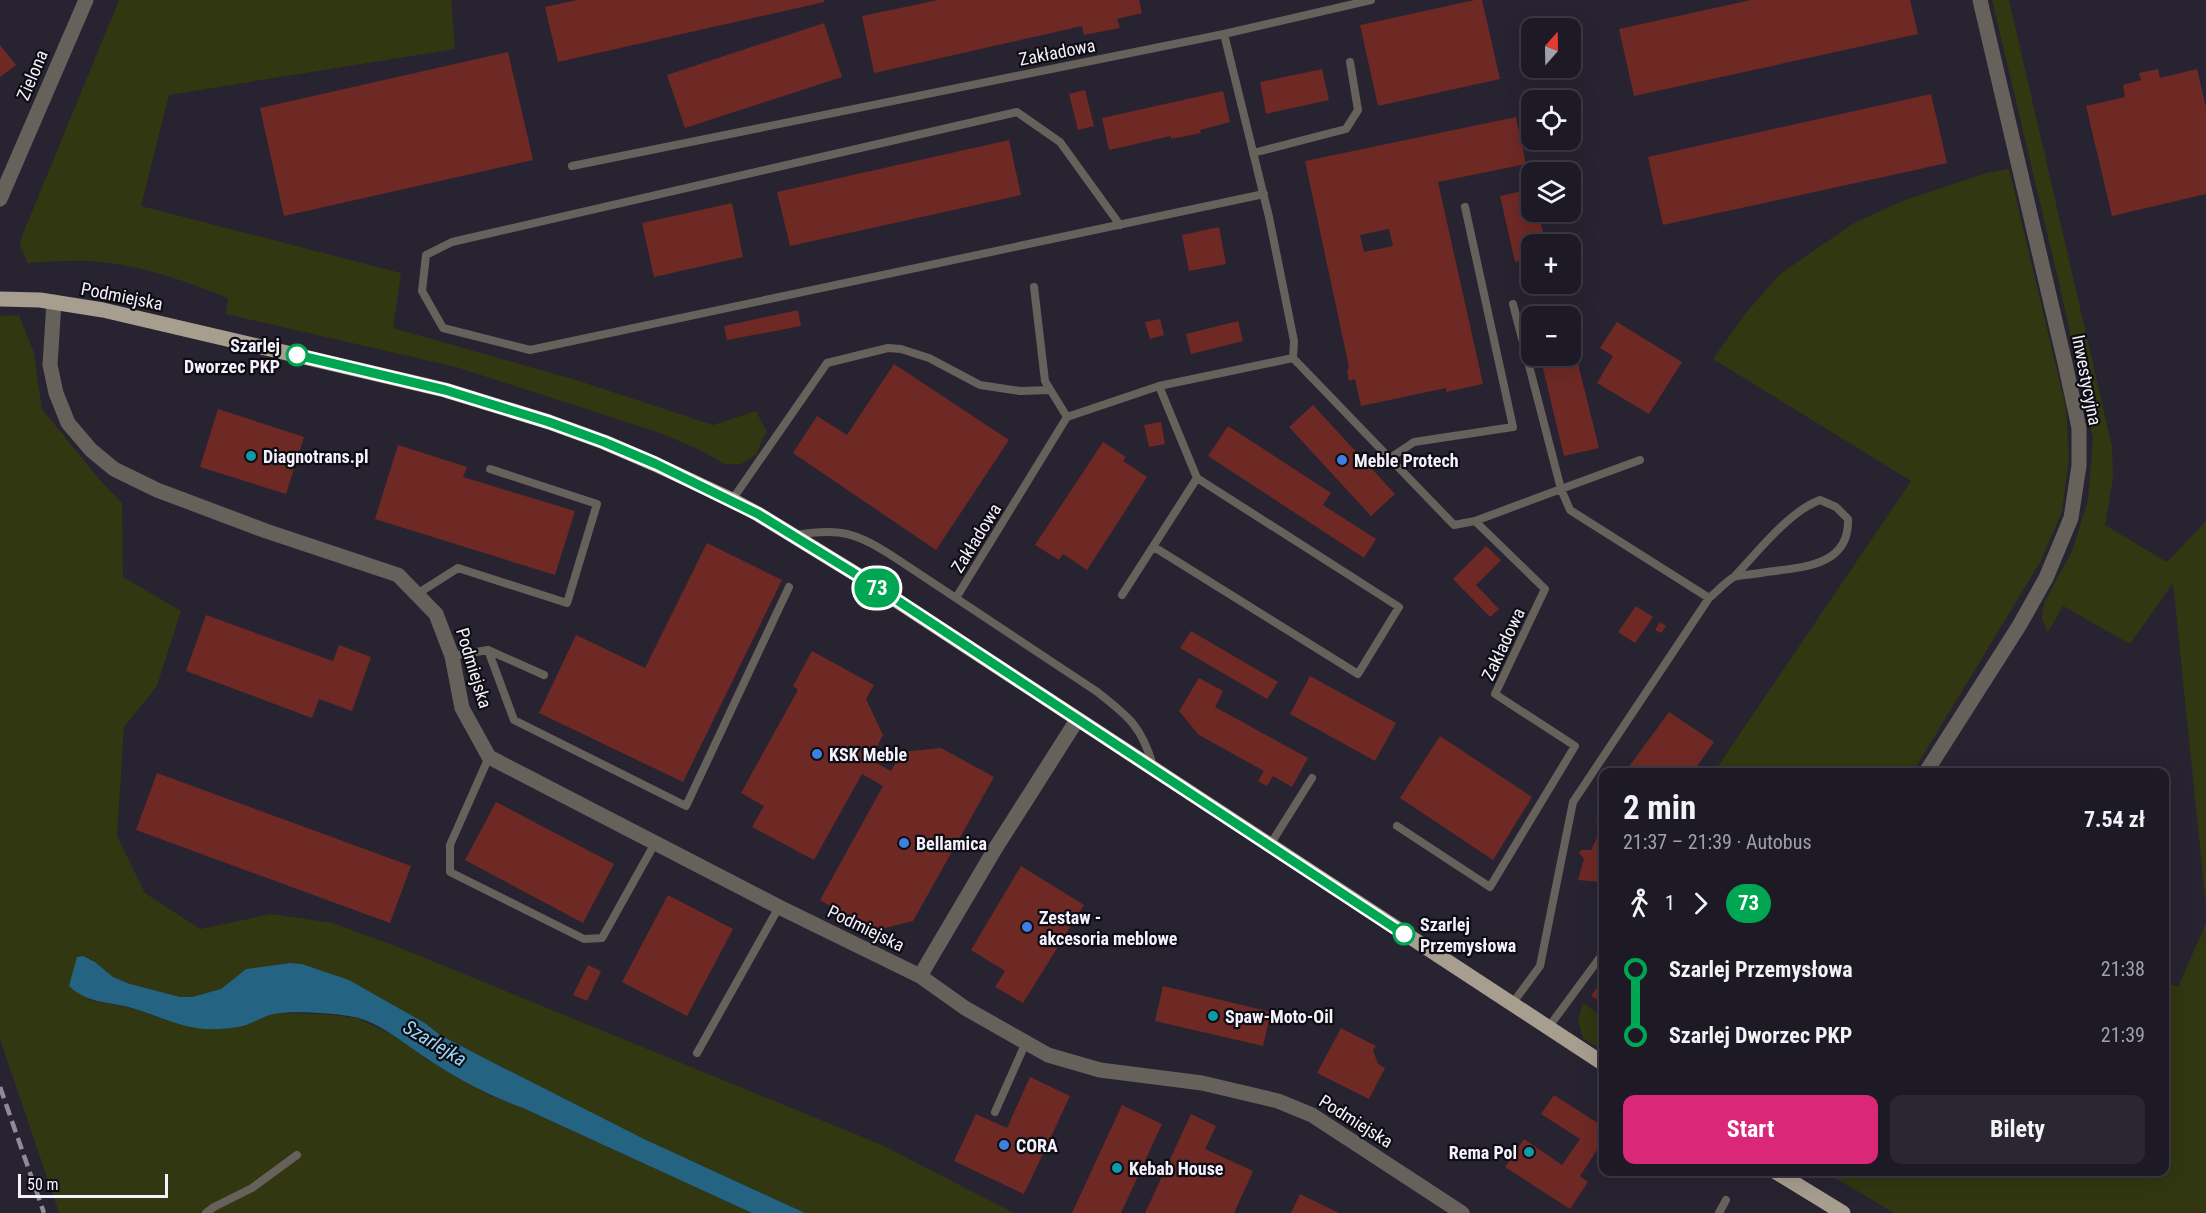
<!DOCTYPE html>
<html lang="pl">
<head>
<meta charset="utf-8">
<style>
  body { margin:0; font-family:"Roboto Condensed",sans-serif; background:#2a2732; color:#f1f3f6; height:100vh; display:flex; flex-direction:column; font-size:22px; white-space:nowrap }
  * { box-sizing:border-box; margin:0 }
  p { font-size:20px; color:#a0a1a7 }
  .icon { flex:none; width:33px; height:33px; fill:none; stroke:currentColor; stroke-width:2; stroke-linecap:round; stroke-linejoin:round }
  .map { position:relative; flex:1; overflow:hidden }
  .panel { position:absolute; left:1599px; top:768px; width:570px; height:408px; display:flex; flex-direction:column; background:#1d1a25; border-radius:12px; box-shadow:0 6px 24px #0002,0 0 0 2px #3b3842 }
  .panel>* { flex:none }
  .badge { padding:0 12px; border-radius:20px; font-size:21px; line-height:39px }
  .needle { width:39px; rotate:20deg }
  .fabs { position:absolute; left:1521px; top:18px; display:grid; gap:12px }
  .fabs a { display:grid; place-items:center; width:60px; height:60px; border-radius:12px; background:#1d1a25; box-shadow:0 6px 24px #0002,0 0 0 2px #3b3842; font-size:30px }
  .scale { position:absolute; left:18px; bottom:15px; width:150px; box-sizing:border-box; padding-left:6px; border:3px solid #f4f1fc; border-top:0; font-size:16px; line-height:21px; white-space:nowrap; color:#f4f1fc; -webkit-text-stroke:4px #0f0d14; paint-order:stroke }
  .map>.badge { position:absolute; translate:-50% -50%; box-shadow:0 0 0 3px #fff }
  .legs { display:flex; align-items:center; gap:9px; height:66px; padding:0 24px; font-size:20px }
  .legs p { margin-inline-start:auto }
  .head { display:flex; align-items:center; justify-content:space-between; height:102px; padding:0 24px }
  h1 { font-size:33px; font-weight:700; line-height:45px }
  .button { display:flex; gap:12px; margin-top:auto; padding:12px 24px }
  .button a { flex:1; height:69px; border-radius:12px; background:#db2777; color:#fff; font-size:24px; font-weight:700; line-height:69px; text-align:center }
  .button a+a { background:#2a2732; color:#f1f3f6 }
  ul { padding:0 24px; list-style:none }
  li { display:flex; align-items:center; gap:21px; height:66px; font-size:22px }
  li i { display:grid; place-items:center; width:9px; height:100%; margin:0 8px; background:currentColor }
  li i::after { content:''; width:15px; height:15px; margin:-8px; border:4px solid; border-radius:50%; background:#1d1a25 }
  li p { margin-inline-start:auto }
  li:first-child i { background:linear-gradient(#0000 50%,currentColor 0) }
  li:last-child i { background:linear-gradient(currentColor 50%,#0000 0) }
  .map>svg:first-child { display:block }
</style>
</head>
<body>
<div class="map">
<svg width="2206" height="1213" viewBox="0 0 2206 1213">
  <rect width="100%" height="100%" fill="#272331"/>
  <path fill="#313710" d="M119,0H451L455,49L169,95L141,206L401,273L393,328L576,380L713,425L756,411L767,432L762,440L757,454L741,464H725L700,450L660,433L456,367L226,314L228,298C183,280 138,264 89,261C69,260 48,262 28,263L20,247L22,236Z
    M1992,0H2009L2112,446L2113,478L2105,525L2167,562L2206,521V906L2173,583L2130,644L2063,606L2048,632L2042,619L2044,603L2072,551L2088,500L2093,438L2059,283Z
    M2009,169L2066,408L2069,459L2062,511L2042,559L1913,772H1714L1911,481L1713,359L1745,314L1780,274L1854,223L1905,200L1986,173Z
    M19,315L34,353L42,409L100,480L122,503L123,577L181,611L157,686L124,727L117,836L145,893L200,929L271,914L333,923L398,947L882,1145L1014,1213H805L644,1139L490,1061L440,1035L425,1023L349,980L302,964L290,963L246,969L221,989L192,997H180L130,984L113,977L90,958L89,1000L132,1008L163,1019L209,1029L244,1026L258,1018L276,1013L324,1014L358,1018L393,1035L425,1058L489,1095L523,1108L752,1213H59L0,1039V316Z
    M2206,923V1213H1894L1825,1172H2164L2165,983L2178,987Z
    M1583,1003L1603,1017V1051L1583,1038L1578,1020Z"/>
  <path fill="#246482" d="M83,956L95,962L113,977L130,984L180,997H192L221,989L246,969L290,963L302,964L349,980L425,1023L440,1035L490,1061L644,1139L805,1213H752L523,1108C489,1096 456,1078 426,1058C404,1044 385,1026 359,1018C340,1013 292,1010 273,1014C262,1017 253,1023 243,1026C235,1028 224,1029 216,1029C187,1031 159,1016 132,1008C108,1001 88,1004 69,986L77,957Z"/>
  <path fill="#6e2925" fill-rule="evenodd" d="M577,0H824V2L558,62L545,7Z
    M938,0H1139L1142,13L1117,19L1120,28L1084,35L1082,26L874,73L862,16Z
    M1475,0H1482L1500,79L1378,106L1360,25Z
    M1751,0H1910L1918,34L1634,96L1619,29Z
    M824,23L842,77L685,128L667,75Z
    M0,45L16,65L0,77Z
    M508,52L533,160L284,216L260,108Z
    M1322,69L1329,100L1266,114L1260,82Z
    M2158,69L2160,78L2197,69L2206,107V194L2112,216L2086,106L2125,97L2123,85L2141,80L2139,73Z
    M1085,90L1094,126L1078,130L1069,94Z
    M1223,91L1230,122L1200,130L1201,133L1171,139V136L1109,150L1102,118Z
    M1931,94L1947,163L1663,225L1648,157Z
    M1516,117L1526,164L1438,182L1483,384L1446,392V388L1361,406L1355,379L1349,381L1347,370L1349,367L1305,161ZM1389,229L1393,246L1364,252L1360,235Z
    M1009,140L1021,195L790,246L777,192Z
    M1532,189V212H1538L1546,244H1532V258L1515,262L1500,196Z
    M732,203L743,257L654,277L642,223Z
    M1219,227L1226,264L1189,271L1182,235Z
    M798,310L801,326L727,340L724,326Z
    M1160,319L1164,335L1150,339L1145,322Z
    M1238,321L1243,341L1191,354L1186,334Z
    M1617,322L1682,362L1649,414L1597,383L1613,356L1600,348Z
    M1570,332L1599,448L1564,456L1540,356H1570Z
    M894,364L1009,440L936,550L793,453L817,416L847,435Z
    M1313,405L1395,494L1371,516L1289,427Z
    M218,409L304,437L286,494L200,467Z
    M1161,422L1165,444L1149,447L1144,425Z
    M1228,426L1331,493L1323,505L1376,539L1364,558L1208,456Z
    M1103,442L1126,457L1123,461L1147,477L1087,570L1063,554L1059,560L1035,545Z
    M398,445L467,467L463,477L575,511L555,575L375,519Z
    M707,543L782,580L683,782L539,713L576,635L645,668Z
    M1486,546L1501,560L1476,585L1499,609L1490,617L1453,579Z
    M1636,606L1653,617L1635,643L1618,632Z
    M206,615L333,661L339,645L371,657L352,711L319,699L312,718L186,671Z
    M1660,622L1666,626L1661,633L1655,630Z
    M1191,631L1278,682L1267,699L1180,648Z
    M812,651L874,685L866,699L883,735L870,760L891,771L902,752L941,748L994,777L913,921L873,931L820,900L883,786L862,774L814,860L752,827L764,806L741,793L798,690L793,686Z
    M1310,676L1396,723L1375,761L1290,714Z
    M1199,678L1223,691L1215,707L1308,758L1292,787L1273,776L1267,786L1258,781L1264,771L1199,735L1179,711Z
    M1669,712L1714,742L1693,772H1625Z
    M1440,736L1532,797L1493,860L1400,798Z
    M157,773L411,866L390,923L136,830Z
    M496,802L614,864L583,923L465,860Z
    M1604,806V822L1596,817Z
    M1604,823V880L1602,882L1578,880L1584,859L1579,853L1581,850H1591Z
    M1021,866L1084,905L1023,1003L995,987L1005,971L971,950Z
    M2164,881H2166L2170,921H2164Z
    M668,895L733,929L687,1016L622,982Z
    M588,965L601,971L587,1001L573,995Z
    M1604,977V1004L1591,996Z
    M1163,986L1271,1012L1263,1046L1155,1021Z
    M1341,1028L1376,1046L1373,1050L1378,1064L1385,1068L1369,1099L1317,1073Z
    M1030,1077L1070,1096L1024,1194L954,1161L976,1114L1007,1128Z
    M1554,1095L1604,1127V1154L1597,1150L1580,1176L1588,1182L1570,1209L1505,1167L1524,1139L1562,1165L1580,1139L1541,1114Z
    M1122,1105L1162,1124L1121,1213H1072Z
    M1191,1114L1216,1126L1205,1149L1253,1171L1234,1213H1145Z
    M1300,1194L1339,1213H1291Z"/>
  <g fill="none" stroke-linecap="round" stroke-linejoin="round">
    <path stroke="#66625b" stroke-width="8" d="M1224,34L1371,0
      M1253,153L1346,129L1358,110L1350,62
      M572,166L1224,34L1269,217L1294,341L1293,358
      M1120,225L1060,142L1017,112L452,242L426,255L422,291L443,328L530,350L1264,194
      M1034,287L1045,381L1067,417
      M1390,458L1414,442L1513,427L1465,207
      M1640,460L1561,489L1570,510L1709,598
      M732,500L827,363L888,348L901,349L929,358L980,385L1020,391L1050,390
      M1475,521L1561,489L1513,304
      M796,535C843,527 858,534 897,559L1096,691C1127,715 1142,726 1153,766
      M1154,547L1358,674L1399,607L1197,478
      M417,594L458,568L567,603L597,504L490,469
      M1122,595L1197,478L1159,386
      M956,598L1067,417L1159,386L1293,358L1454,525L1475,521L1545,589L1495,694L1575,746L1490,887L1397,826
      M488,650L514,720L686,806L789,587
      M452,656L488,650L544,675
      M489,757L450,845V872L584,939L602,938L655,843
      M1270,845L1312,778
      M1512,1004L1540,966L1573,802L1709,598C1717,592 1726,581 1734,577C1740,575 1747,575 1753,574C1790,567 1850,572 1848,519L1836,507L1820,500C1788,512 1758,552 1734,577
      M1548,1028L1604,952
      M697,1053L779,907
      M995,1112L1026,1042
      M206,1213L214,1207L252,1188L297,1155
      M1719,1213L1726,1200"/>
    <path stroke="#66625b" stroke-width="15" d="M0,199L86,0
      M54,302L50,365L56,393L68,423L91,450L114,469L157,490L266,531L398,575L436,614L452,656L462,708L489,757L779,907L920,976L965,1008L1048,1055L1100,1070L1202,1083L1278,1101L1312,1115L1462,1213
      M1926,772L2019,626L2046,578L2071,518L2079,466V428L2065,363L1980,0
      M920,976L995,849L1077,720"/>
    <path stroke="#a89e90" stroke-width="15" d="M0,299L40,300L103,310L445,390L549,422L604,442L655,464L732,500L758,514L864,579L1604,1064
      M1776,1172L1843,1213"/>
    <path stroke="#8f8c98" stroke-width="4.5" stroke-dasharray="12 6" stroke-linecap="butt" d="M0,1087L44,1213"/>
  </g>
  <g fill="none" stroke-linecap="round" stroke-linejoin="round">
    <defs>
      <path id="line-1" d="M297,355L445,390L549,422L604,442L656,464L758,514L880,589L1404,934"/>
    </defs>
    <use href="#line-1" stroke="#fff" stroke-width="14"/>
    <use href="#line-1" stroke="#00a651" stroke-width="9"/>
  </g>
  <g fill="#fff" stroke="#00a651" stroke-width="3">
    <circle cx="297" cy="355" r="10"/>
    <circle cx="1404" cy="934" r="10"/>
  </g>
  <g fill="#0f9aa8" stroke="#0f0d14" stroke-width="2">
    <circle cx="251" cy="456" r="6"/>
    <circle cx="1213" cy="1016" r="6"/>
    <circle cx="1529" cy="1152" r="6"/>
    <circle cx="1117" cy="1168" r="6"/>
  </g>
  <g fill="#3f7fe0" stroke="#0f0d14" stroke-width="2">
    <circle cx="1342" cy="460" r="6"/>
    <circle cx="817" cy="754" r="6"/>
    <circle cx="904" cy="843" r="6"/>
    <circle cx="1027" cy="927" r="6"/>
    <circle cx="1004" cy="1145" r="6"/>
  </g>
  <g text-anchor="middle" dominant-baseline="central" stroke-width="4.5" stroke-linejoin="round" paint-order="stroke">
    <g font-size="18" fill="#f4f1fc" stroke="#0f0d14">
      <text transform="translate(1057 52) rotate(-11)">Zakładowa</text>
      <text transform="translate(32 75) rotate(-67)">Zielona</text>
      <text transform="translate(122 296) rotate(11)">Podmiejska</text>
      <text transform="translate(2087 380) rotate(79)">Inwestycyjna</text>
      <text transform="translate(976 538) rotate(-58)">Zakładowa</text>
      <text transform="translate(1503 644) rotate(-65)">Zakładowa</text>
      <text transform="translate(474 668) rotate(73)">Podmiejska</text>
      <text transform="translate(866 928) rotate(26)">Podmiejska</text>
      <text transform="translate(1356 1121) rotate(32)">Podmiejska</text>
    </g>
    <g font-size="18" font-weight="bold" fill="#f4f1fc" stroke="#0f0d14" text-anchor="end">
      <text x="280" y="345">Szarlej<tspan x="280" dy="21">Dworzec PKP</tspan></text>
      <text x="1420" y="924" text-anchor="start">Szarlej<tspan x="1420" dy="21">Przemysłowa</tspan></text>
    </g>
    <g font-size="18" font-weight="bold" fill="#f4f1fc" stroke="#0f0d14" text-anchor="start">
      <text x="263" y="456">Diagnotrans.pl</text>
      <text x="1354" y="460">Meble Protech</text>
      <text x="829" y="754">KSK Meble</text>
      <text x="916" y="843">Bellamica</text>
      <text x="1039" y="917">Zestaw -<tspan x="1039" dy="21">akcesoria meblowe</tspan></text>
      <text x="1225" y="1016">Spaw-Moto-Oil</text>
      <text x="1016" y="1145">CORA</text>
      <text x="1517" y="1152" text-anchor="end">Rema Pol</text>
      <text x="1129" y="1168">Kebab House</text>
    </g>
    <g font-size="20" font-style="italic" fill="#98d6f7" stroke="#0f0d14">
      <text transform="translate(435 1043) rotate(31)">Szarlejka</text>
    </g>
  </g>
</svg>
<div class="fabs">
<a><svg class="needle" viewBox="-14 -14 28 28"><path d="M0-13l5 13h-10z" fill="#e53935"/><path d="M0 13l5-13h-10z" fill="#a0a1a7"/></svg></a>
<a><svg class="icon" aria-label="locate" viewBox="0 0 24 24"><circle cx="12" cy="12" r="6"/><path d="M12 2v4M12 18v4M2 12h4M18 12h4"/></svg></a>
<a><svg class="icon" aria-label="layers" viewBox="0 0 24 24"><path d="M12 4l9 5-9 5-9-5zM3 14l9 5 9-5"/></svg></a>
<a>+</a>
<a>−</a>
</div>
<div class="scale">50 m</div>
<b class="badge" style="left:877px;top:588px;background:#00a651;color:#fff">73</b>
<section class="panel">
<div class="head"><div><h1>2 min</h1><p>21:37 – 21:39 · Autobus</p></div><b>7.54 zł</b></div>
<div class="legs"><svg class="icon" aria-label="walk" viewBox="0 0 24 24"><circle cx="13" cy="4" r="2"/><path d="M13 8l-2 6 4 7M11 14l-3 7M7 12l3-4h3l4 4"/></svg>1<svg class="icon" aria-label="forward" viewBox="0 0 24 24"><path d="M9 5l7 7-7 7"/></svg><b class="badge" style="background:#00a651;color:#fff">73</b></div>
<ul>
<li><i style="color:#00a651"></i><b>Szarlej Przemysłowa</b><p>21:38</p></li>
<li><i style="color:#00a651"></i><b>Szarlej Dworzec PKP</b><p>21:39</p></li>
</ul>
<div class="button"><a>Start</a><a>Bilety</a></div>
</section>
</div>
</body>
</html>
